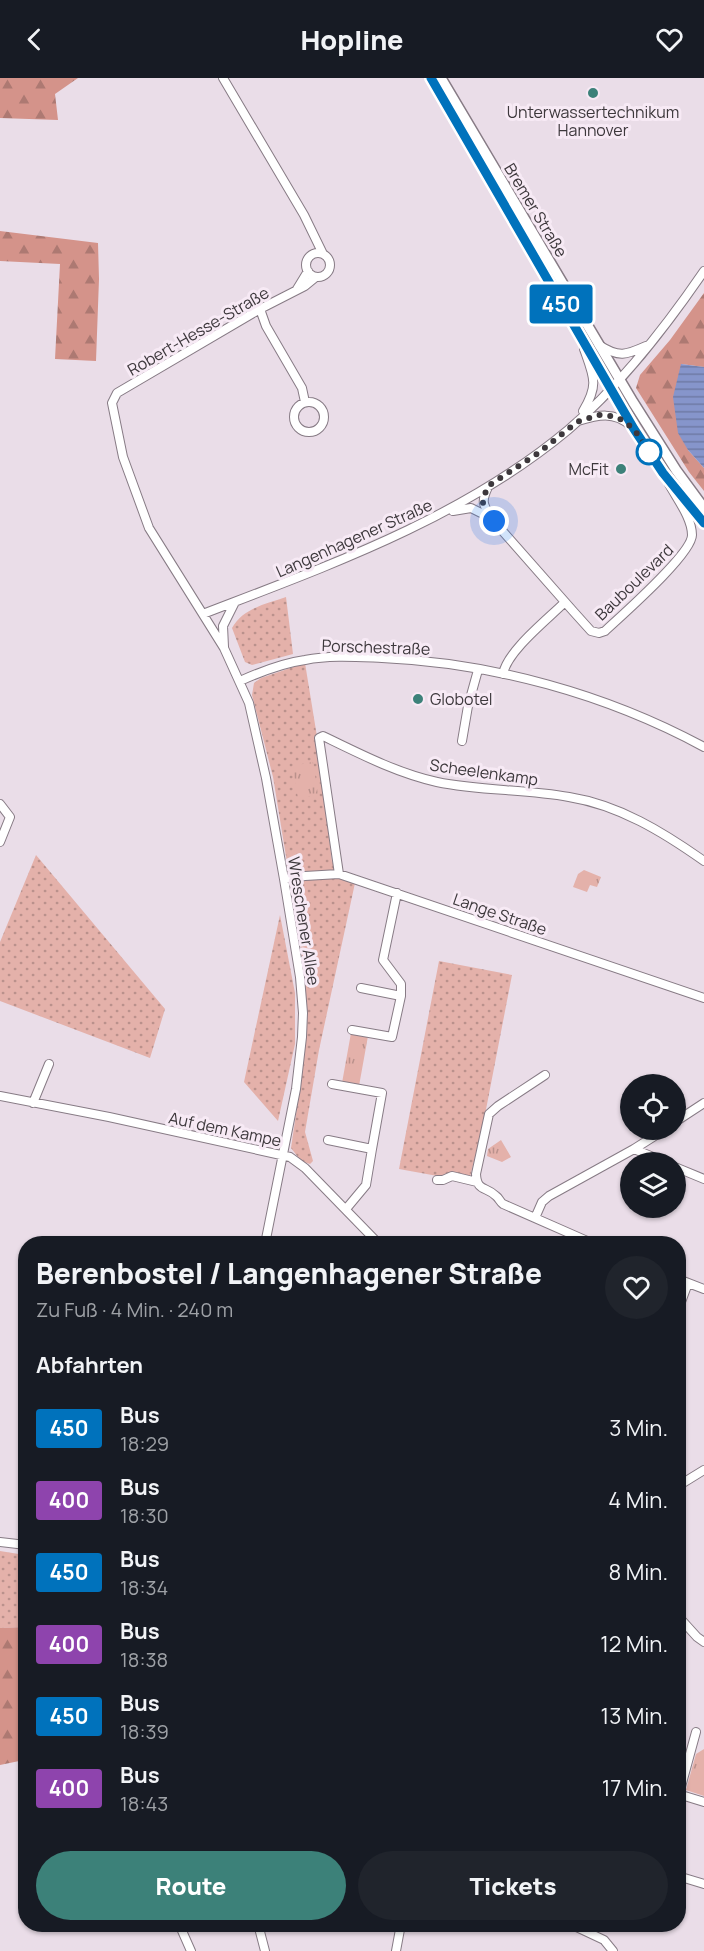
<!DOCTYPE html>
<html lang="de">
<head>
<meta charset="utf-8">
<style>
  body { margin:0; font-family:Manrope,sans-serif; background:#20242c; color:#f1f3f6; height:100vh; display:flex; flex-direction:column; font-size:22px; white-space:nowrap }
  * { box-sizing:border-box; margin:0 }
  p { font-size:20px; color:#9ea1a6 }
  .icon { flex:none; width:33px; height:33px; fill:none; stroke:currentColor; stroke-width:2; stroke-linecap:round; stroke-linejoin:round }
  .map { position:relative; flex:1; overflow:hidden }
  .panel { position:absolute; left:18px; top:1158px; width:668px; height:696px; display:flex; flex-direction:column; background:#171b24; border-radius:24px; box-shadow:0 2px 4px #0004 }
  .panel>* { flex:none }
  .badge { padding:0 12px; border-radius:4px; font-size:21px; line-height:39px }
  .buttons { position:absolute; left:620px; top:996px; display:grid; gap:12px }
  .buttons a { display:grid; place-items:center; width:66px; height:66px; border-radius:50%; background:#171b24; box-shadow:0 2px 4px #0004; font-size:30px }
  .you { position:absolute; width:30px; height:30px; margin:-15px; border:4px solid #fff; border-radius:50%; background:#1a73e8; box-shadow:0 0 0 9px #1a73e833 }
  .map>.badge { position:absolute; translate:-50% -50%; box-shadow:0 0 0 3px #fff }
  h2 { padding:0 18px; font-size:22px; line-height:54px }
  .round { display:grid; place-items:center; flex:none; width:63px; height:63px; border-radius:32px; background:#20242c }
  .overview { display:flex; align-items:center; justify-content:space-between; height:102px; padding:0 18px }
  h1 { font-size:28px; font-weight:800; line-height:45px }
  .primary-button { display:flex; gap:12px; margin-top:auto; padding:12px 18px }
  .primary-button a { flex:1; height:69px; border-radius:36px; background:#3c8179; color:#fff; font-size:24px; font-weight:800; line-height:69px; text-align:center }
  .primary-button a+a { background:#20242c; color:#f1f3f6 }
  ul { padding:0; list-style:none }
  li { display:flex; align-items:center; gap:18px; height:72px; padding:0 18px }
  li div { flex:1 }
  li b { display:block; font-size:22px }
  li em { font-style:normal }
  li .badge { min-width:66px; font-weight:700; text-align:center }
  header { display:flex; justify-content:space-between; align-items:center; height:78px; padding:0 18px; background:#171b24; font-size:27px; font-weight:800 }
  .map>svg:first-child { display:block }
</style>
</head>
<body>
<header><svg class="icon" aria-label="back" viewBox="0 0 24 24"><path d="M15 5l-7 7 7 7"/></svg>Hopline<svg class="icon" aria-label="heart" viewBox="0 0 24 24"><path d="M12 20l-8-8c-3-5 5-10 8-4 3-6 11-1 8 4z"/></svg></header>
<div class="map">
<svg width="704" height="1873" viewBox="0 0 704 1873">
  <defs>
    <pattern id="grass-dots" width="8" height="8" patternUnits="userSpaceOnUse" patternTransform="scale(1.5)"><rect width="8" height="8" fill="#e4b1aa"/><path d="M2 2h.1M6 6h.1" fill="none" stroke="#ba918c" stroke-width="1.8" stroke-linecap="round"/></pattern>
    <pattern id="forest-firs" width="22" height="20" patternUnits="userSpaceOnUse" patternTransform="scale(1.5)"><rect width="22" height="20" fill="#d4938a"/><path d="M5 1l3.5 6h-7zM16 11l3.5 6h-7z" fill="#ad7972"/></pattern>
    <pattern id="park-tufts" width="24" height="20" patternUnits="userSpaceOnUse" patternTransform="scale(1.5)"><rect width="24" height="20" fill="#e4b1aa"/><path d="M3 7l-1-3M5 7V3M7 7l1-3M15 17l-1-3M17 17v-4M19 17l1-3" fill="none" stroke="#ba918c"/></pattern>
    <pattern id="water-rules" width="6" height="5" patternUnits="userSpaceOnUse" patternTransform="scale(1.5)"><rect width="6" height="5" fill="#8695cb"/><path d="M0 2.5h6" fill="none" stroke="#6f7ba6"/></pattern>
  </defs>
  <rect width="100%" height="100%" fill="#eadde8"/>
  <path fill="url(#grass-dots)" d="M286,519L293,576L252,587L245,584L232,550C243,530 266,526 286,519Z
    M305,585L320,677L332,784L355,805L319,972L305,1054L313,1083L310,1086L301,1083L291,1070L300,1009L307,931L301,870L273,699L252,617L254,605L261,600Z
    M36,777L165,931L150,980L0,923V864Z
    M280,837L295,915V966L278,1043L244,1004Z
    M439,883L512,897L483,1047L470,1099H443L399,1091Z
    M0,1473L25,1477V1549L0,1550Z"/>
  <path fill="url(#forest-firs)" d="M0,0H78L55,16L58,42L0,40Z
    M0,153L98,165L99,201L96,283L55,281L60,186L0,183Z
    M704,215V289L681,286L688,372L704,390V413L689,394L636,310L640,297L670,262Z
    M25,1549L24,1682L0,1687V1550Z"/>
  <path fill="url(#park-tufts)" d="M313,684L318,717L298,720L292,688Z
    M584,792L601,799L597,809L590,807L587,814L573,809L578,796Z
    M351,955L368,958L359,1008L342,1005Z
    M501,1062L511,1079L502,1084L487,1078L488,1071Z
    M704,1671V1718L686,1712L696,1676Z"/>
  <path fill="url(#water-rules)" d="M681,286L704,289V390L688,372L678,355L673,319Z"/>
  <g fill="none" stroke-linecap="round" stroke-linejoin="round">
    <defs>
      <path id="minor" d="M223,0L304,137L323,176
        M306 187a12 12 0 1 1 24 0a12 12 0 1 1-24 0Z
        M297,211L308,193
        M260,231L266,248L302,310L305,324
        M599,267C619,280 626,277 646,268
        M294 339a15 15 0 1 1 30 0a15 15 0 1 1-30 0Z
        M583,333C599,307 594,299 584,271
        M578,343C598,337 614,333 631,348
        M488,409C481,424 483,426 491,440L573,533L591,553L599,555L605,553C622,537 692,476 692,457C692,440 677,421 669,406
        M453,433L471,430L489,439
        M203,536C330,487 461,441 568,352C621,307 665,250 704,193
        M224,569L223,548L235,524
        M503,596C507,573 548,541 565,524
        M240,603C260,594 283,585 305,582C330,577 357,579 382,580C493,585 606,616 704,669
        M462,663L468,628L478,592
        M0,726L10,739L0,764
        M339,796L319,660L323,658C360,676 397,695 437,704C480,713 525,711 569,719C619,727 663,754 704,783
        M284,801L305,798L339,796L704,920
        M397,815L383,882L401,906V918
        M352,952L392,959L401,918L361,910
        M545,997L498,1028L489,1036L476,1096C477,1114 486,1108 496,1118C499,1120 500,1124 503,1126L594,1166
        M332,1006L382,1015L372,1071
        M0,1018L109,1039L290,1079L305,1090L379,1166
        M33,1025L49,986
        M675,1044L704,1025
        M328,1062L372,1071L366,1107L346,1131
        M634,1071L665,1084
        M675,1089L704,1101
        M437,1102H443L452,1098L477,1104
        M535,1140L542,1124L549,1118L634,1071L664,1052
        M265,1166L296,1011L302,959L303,935L300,899L284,801L266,700L249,625L224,570L149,450L123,379L112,325L117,315L260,231L305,208L316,199
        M678,1201L704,1211
        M678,1232L688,1205
        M678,1408L704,1392
        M0,1464L26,1467
        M678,1538L697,1559L704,1564
        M678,1716L704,1724
        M679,1716L696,1654
        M681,1799L704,1806
        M179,1846L191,1873
        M258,1846L265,1873
        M570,1846L604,1862L613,1873
        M396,1873L401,1846"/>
      <path id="major" d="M431,0L634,351L663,395L704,445
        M441,0L633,324L676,392L704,430"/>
    </defs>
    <use href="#minor" stroke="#877b85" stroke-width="10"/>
    <use href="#major" stroke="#877b85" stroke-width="12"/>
    <use href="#minor" stroke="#fff" stroke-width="8"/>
    <use href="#major" stroke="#fff" stroke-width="9"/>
  </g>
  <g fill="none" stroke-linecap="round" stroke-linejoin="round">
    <defs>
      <path id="line" d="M431,0L634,351L663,395L704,445"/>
    </defs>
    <use href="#line" stroke="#fff" stroke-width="14"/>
    <use href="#line" stroke="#0072bc" stroke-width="9"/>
    <path stroke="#3d383c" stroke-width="6" stroke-dasharray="0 10.8" d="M494,443L483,427V421L488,408L537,376L577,344L598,337H607L620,341L634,351L653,380L649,374"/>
  </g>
  <g fill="#3c8179" stroke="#f7eaf5" stroke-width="2">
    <circle cx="593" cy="15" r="6"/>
    <circle cx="621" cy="391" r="6"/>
    <circle cx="418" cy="621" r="6"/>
  </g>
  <circle fill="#fff" stroke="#0072bc" stroke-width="3" cx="649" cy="374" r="12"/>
  <g text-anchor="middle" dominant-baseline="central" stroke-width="6" stroke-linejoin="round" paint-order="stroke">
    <g font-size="16" fill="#3d383c" stroke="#f7eaf5">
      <text x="593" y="34">Unterwassertechnikum<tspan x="593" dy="18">Hannover</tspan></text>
      <text x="609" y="391" text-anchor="end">McFit</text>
      <text x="430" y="621" text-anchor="start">Globotel</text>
    </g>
    <g font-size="16" fill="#3d383c" stroke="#f7eaf5">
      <text transform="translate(536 132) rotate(59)">Bremer Straße</text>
      <text transform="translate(198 253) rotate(-30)">Robert-Hesse-Straße</text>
      <text transform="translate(354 460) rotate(-24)">Langenhagener Straße</text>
      <text transform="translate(634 504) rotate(-44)">Bauboulevard</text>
      <text transform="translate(376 569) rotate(2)">Porschestraße</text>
      <text transform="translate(484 694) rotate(8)">Scheelenkamp</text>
      <text transform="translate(500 836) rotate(19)">Lange Straße</text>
      <text transform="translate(304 843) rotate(81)">Wreschener Allee</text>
      <text transform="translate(225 1051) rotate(12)">Auf dem Kampe</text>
    </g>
  </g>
</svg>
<div class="buttons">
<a><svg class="icon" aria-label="locate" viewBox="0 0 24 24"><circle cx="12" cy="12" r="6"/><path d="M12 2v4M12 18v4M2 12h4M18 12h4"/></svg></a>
<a><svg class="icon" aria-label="layers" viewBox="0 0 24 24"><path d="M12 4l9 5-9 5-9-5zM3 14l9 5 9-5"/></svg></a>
</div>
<div class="you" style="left:494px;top:443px"></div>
<b class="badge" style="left:561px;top:226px;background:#0072bc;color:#fff">450</b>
<section class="panel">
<div class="overview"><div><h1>Berenbostel / Langenhagener Straße</h1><p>Zu Fuß · 4 Min. · 240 m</p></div><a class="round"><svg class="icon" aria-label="heart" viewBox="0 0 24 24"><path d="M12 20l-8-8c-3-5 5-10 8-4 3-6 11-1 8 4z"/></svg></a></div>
<h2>Abfahrten</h2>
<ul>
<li><span class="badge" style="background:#0072bc;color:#fff">450</span><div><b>Bus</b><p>18:29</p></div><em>3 Min.</em></li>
<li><span class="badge" style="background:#8e44ad;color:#fff">400</span><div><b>Bus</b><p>18:30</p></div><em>4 Min.</em></li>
<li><span class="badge" style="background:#0072bc;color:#fff">450</span><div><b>Bus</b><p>18:34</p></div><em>8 Min.</em></li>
<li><span class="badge" style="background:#8e44ad;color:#fff">400</span><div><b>Bus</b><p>18:38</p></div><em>12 Min.</em></li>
<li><span class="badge" style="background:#0072bc;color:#fff">450</span><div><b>Bus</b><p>18:39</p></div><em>13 Min.</em></li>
<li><span class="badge" style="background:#8e44ad;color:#fff">400</span><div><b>Bus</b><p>18:43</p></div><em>17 Min.</em></li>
</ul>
<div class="primary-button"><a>Route</a><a>Tickets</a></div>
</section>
</div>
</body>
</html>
